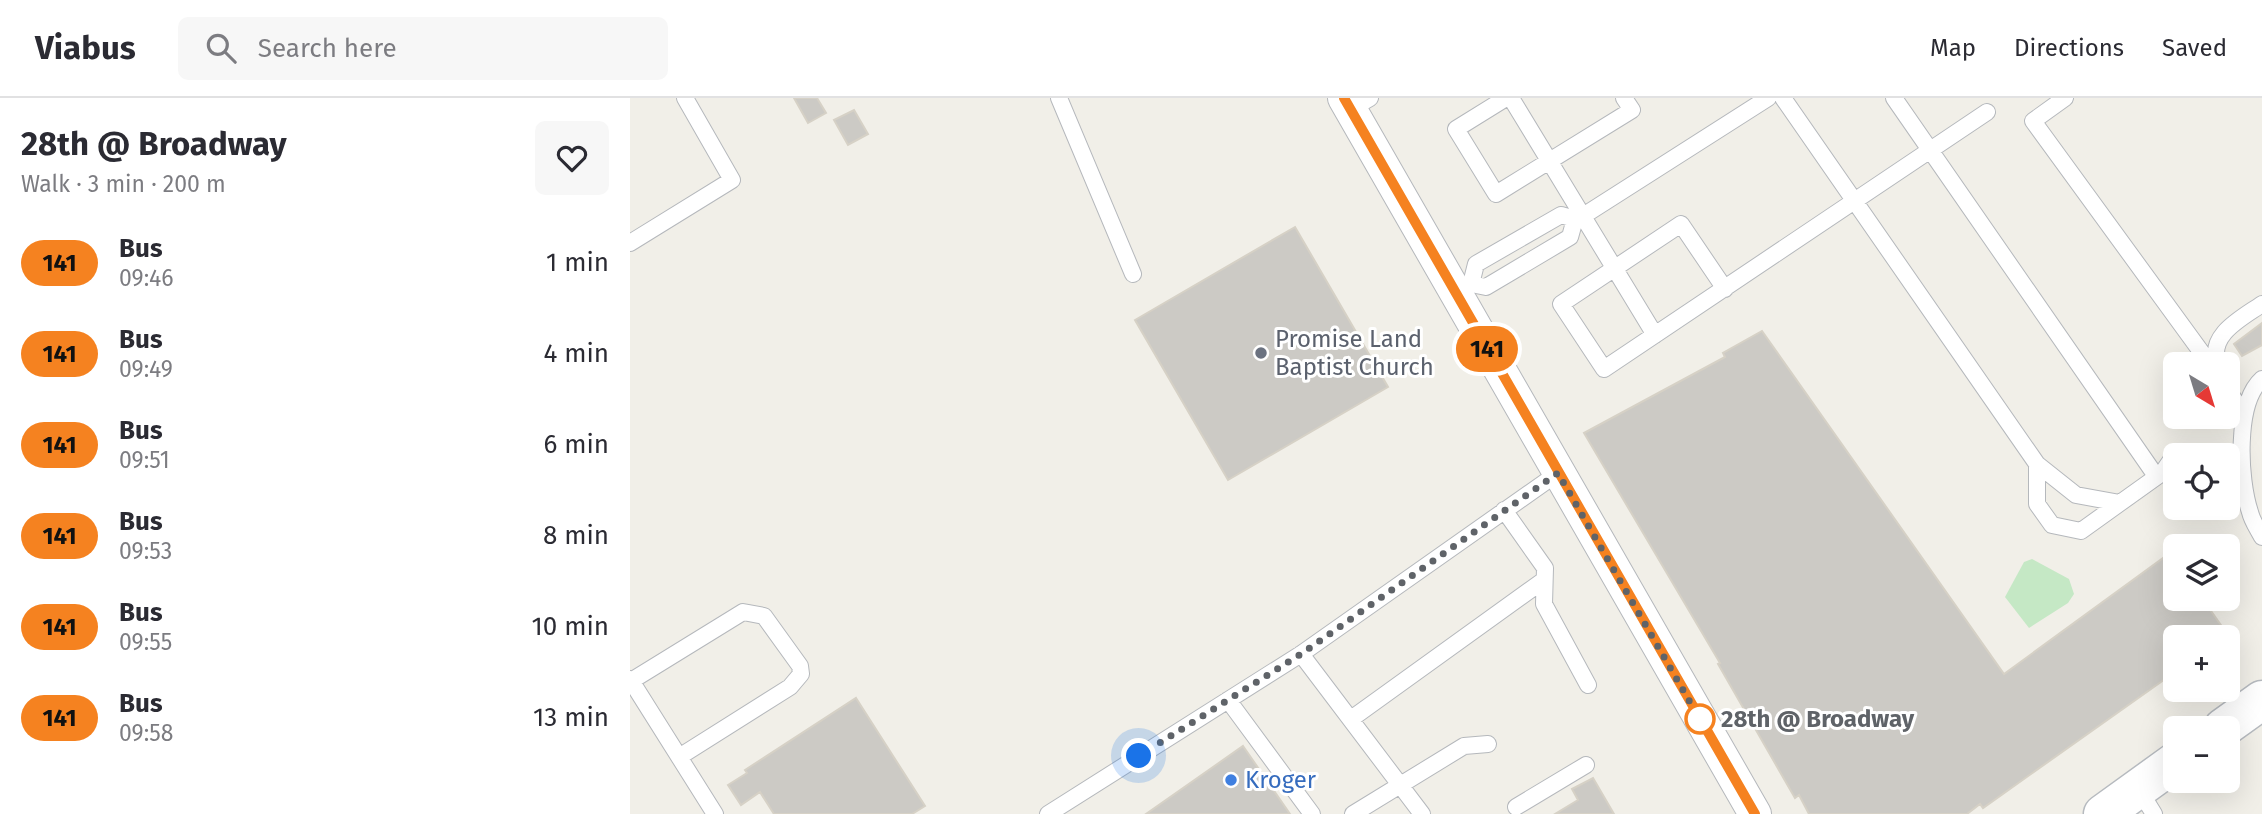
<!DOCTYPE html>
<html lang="en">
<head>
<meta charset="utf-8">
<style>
  body { margin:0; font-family:"Fira Sans",sans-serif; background:#f7f7f7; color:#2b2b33; height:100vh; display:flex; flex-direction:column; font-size:26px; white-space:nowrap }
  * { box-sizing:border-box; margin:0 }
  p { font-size:23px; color:#7c7c81 }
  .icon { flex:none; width:38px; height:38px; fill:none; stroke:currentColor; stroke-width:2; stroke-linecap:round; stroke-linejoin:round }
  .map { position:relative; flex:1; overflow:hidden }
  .drawer { display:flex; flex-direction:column; background:#fff; width:630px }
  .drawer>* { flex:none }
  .badge { padding:0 14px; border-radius:23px; font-size:24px; line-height:46px }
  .needle { width:46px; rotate:142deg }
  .tools { position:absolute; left:1533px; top:254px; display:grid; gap:14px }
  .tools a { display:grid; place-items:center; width:77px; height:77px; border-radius:10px; background:#fff; box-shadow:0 7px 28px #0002; font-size:35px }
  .you { position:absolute; width:35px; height:35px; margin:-18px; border:5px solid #fff; border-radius:50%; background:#1a73e8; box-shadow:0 0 0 10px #1a73e833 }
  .map>.badge { position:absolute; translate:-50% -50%; box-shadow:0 0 0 4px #fff }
  .round { display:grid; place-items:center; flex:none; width:74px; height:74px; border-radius:10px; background:#f7f7f7 }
  .overview { display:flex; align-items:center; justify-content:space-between; height:119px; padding:0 21px }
  h1 { font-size:33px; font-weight:700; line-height:52px }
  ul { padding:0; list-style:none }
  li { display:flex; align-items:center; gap:21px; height:91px; padding:0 21px }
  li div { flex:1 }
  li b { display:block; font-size:26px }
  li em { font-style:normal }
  li .badge { min-width:77px; font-weight:700; text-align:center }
  header { display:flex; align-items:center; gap:42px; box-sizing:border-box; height:98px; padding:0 35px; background:#fff; border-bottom:2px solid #e1e1e2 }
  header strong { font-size:33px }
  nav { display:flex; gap:38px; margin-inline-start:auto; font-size:24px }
  .search { width:490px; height:63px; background:#f7f7f7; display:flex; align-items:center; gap:18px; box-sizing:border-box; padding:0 24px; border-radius:10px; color:#7c7c81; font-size:26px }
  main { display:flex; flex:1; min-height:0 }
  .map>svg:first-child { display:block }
</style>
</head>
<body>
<header>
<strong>Viabus</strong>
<div class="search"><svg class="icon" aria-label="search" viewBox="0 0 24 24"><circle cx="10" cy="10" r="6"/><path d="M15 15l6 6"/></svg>Search here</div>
<nav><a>Map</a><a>Directions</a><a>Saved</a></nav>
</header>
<main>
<section class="drawer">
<div class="overview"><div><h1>28th @ Broadway</h1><p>Walk · 3 min · 200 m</p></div><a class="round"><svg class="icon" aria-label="heart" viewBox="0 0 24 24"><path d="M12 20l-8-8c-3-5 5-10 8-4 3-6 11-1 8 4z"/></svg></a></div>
<ul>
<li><span class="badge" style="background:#f58220;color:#111">141</span><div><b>Bus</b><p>09:46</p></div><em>1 min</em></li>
<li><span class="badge" style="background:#f58220;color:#111">141</span><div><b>Bus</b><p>09:49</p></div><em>4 min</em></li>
<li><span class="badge" style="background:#f58220;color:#111">141</span><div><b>Bus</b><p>09:51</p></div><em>6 min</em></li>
<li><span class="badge" style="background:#f58220;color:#111">141</span><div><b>Bus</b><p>09:53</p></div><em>8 min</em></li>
<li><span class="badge" style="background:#f58220;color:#111">141</span><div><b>Bus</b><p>09:55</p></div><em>10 min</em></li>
<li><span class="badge" style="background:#f58220;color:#111">141</span><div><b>Bus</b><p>09:58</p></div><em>13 min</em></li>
</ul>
</section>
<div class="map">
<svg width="1632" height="716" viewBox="0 0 1632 716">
  <rect width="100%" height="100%" fill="#f1efe8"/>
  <path fill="#c5e8c5" d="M1402,461L1439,481L1444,496L1438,505L1399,530L1375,499L1394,464Z"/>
  <path fill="#cccac5" stroke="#d6d1c6" stroke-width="2" d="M164,0H187L196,15L178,25Z
    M224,12L238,36L218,47L204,22Z
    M665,129L758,289L598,382L505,222Z
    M1632,225V247L1612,258L1604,246Z
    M1132,233L1374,576L1540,455L1545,462V500H1577L1574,503L1598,537L1545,539V574L1353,710L1350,706L1337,716H1179L1169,697L1165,700L1088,566L1090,565L954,335L1095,259L1093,255Z
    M226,600L295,708L282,716H144L130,694L111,707L98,687L117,675L115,672Z
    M613,648L660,716H516Z
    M963,680L984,716H925L948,702L942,691Z"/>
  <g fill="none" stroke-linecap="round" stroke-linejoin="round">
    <defs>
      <path id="lane" d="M429,0L503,176
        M876,0L826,31L866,96L1002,12L994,0
        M881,0L1025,237
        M1153,0L1407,366L1446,397L1490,405L1532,375L1541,362L1545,361
        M1264,0L1526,378
        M1435,0L1403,23L1580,266
        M721,11L740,0
        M0,145L102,82L55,0
        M841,186L856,189L940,139L945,121
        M1095,191L1051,126L931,206L974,271L1357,14
        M825,196L841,186L846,166L931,117L945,121L953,118L1138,0
        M1588,266C1577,237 1612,220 1632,206
        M1632,281C1605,305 1609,381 1620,414C1622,423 1628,431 1632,439
        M1598,291L1614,319
        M1566,357H1570
        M1407,366V406L1422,427L1451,433L1490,405
        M874,412L915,470L914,506L958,587
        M671,556L792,716
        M0,581L85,716
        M1,583L113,514L134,518L170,568L171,576L160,589L49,659
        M598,602L682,716
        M721,621L914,482
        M1508,690L1524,716
        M886,709L956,667
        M418,716L671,556L928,375
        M723,716L834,648L858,646"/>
      <path id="street" d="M714,0L1125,716"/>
      <path id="secondary" d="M1593,630L1632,602
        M1473,716L1545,664"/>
    </defs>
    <use href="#lane" stroke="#b5b8bc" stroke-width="18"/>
    <use href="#street" stroke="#b5b8bc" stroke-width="34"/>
    <use href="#secondary" stroke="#b6babf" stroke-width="41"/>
    <use href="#lane" stroke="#fff" stroke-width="16"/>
    <use href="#street" stroke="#fff" stroke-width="32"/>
    <use href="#secondary" stroke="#fff" stroke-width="38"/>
  </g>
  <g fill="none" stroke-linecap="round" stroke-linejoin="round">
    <defs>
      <path id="line" d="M714,0L1125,716"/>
    </defs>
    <use href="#line" stroke="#fff" stroke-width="16"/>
    <use href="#line" stroke="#f58220" stroke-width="10"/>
    <path stroke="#5f6368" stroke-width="7" stroke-dasharray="0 12.6" d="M509,658L671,556L928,375L1072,625L1070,621"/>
  </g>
  <circle fill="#6b7280" stroke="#fff" stroke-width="2.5" cx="631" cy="255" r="7"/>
  <circle fill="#fff" stroke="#f58220" stroke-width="3.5" cx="1070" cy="621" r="14"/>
  <circle fill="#3f7fe0" stroke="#fff" stroke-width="2.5" cx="601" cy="682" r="7"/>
  <g text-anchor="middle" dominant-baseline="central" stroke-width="6" stroke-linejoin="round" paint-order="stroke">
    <g font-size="24" fill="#5b616d" stroke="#fff" text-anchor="start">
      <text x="645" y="241">Promise Land<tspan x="645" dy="28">Baptist Church</tspan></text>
    </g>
    <g font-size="24" font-weight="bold" fill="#5f6368" stroke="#fff" text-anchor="start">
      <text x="1091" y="621">28th @ Broadway</text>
    </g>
    <g font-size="24" fill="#366cbe" stroke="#fff" text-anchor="start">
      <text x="615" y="682">Kroger</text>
    </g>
  </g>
</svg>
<div class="tools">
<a><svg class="needle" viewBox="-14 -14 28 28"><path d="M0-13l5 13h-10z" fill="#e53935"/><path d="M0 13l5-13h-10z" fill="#7c7c81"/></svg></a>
<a><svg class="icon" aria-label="locate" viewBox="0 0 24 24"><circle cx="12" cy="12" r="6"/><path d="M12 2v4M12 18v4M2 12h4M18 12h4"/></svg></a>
<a><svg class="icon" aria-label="layers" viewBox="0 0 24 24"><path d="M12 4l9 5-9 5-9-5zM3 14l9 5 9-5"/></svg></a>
<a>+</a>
<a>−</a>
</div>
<div class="you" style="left:509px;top:658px"></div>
<b class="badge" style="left:857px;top:251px;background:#f58220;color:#111">141</b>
</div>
</main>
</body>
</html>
